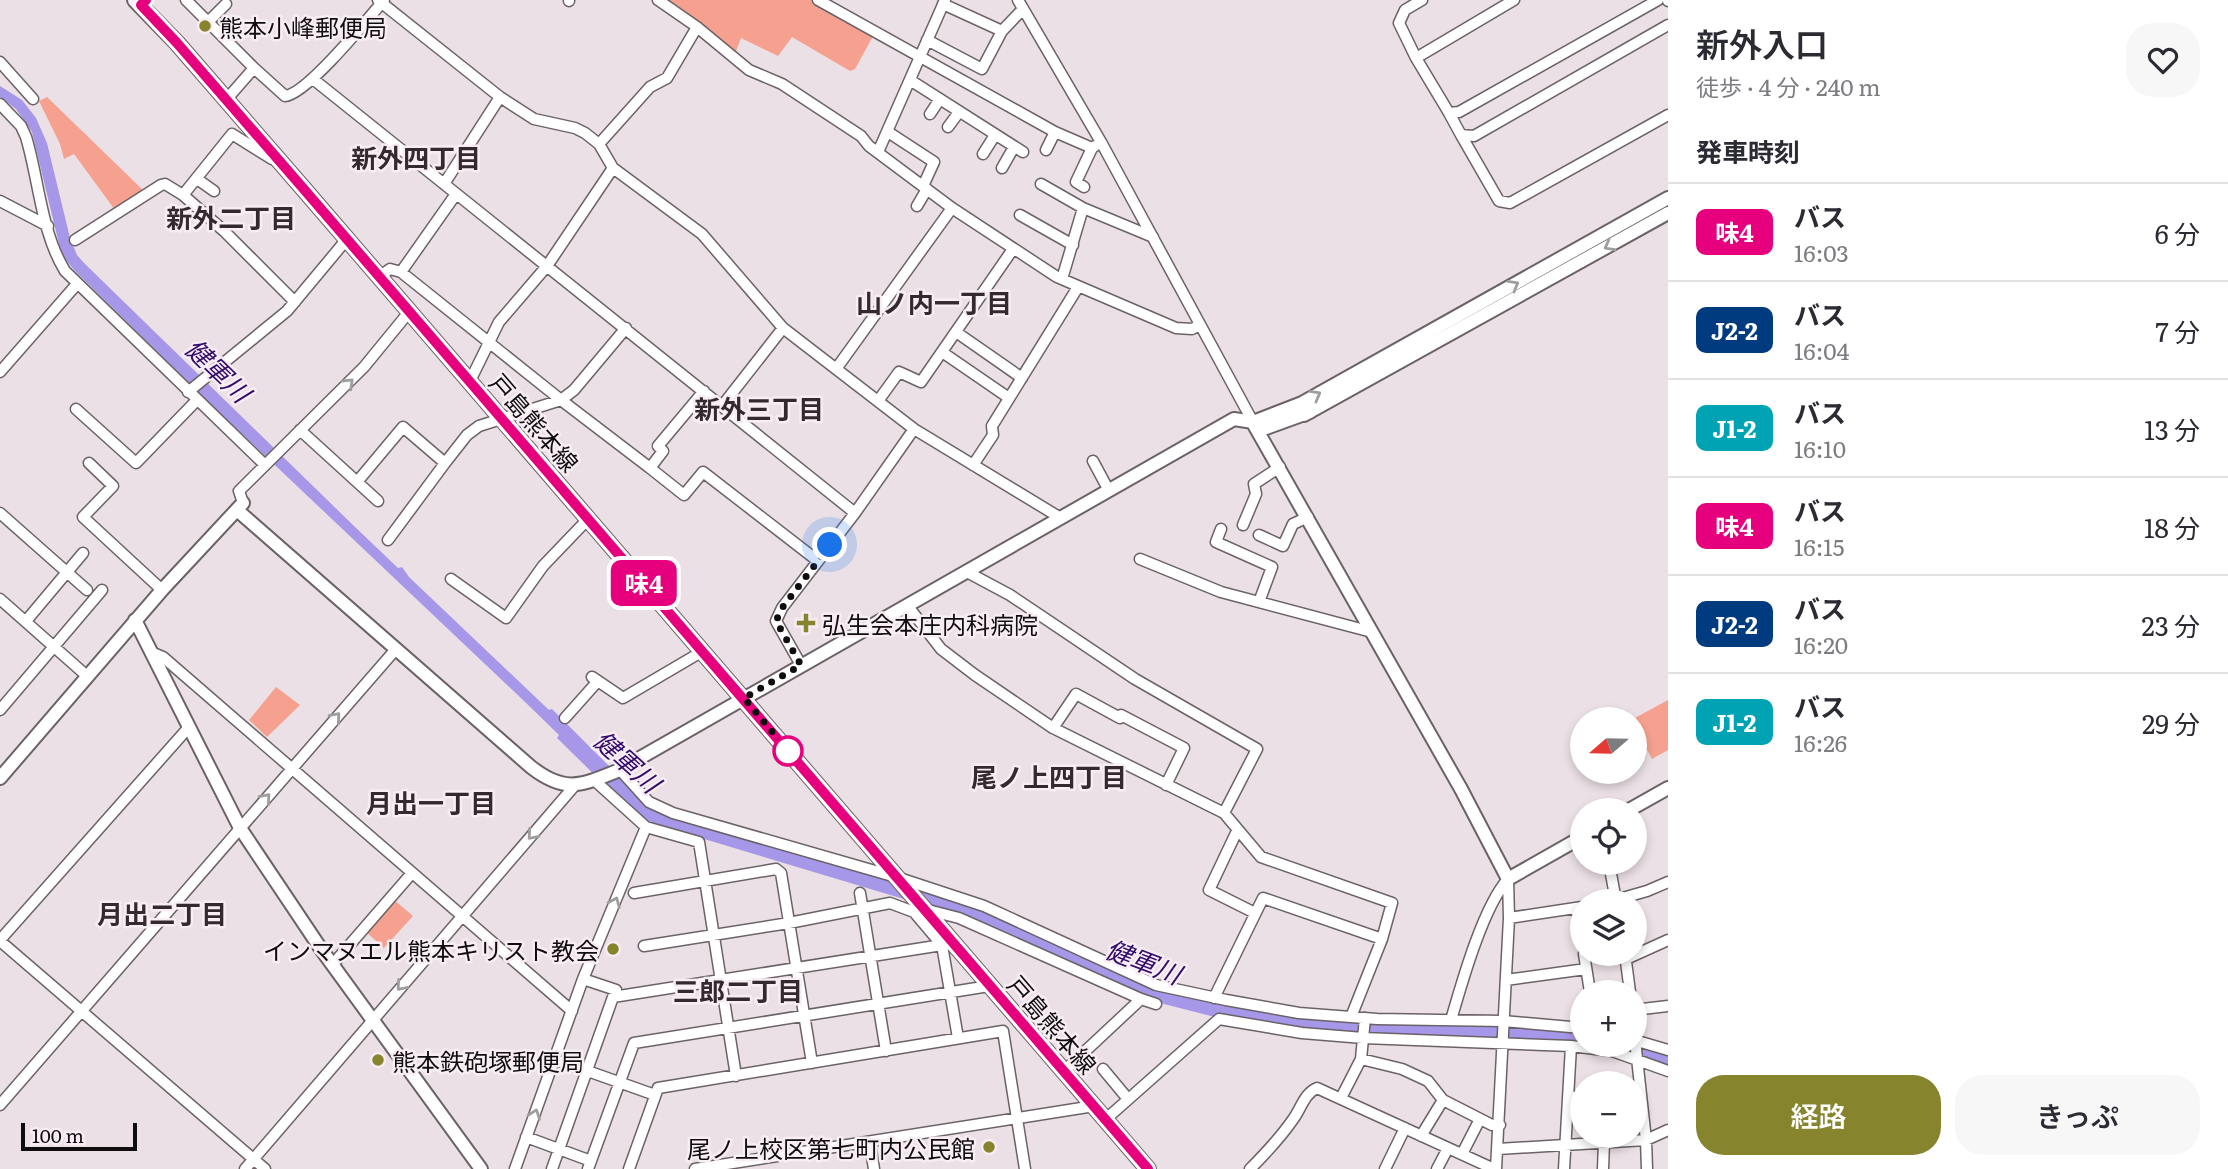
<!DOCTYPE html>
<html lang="ja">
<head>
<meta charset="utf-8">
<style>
  body { margin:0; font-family:Literata,"Noto Sans JP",serif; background:#f7f7f7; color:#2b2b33; height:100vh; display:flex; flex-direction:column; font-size:26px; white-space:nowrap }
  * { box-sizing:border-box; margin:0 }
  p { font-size:23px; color:#7c7c81 }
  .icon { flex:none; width:38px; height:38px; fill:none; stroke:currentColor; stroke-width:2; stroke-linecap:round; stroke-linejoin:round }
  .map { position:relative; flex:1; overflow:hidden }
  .panel { display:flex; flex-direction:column; background:#fff; width:560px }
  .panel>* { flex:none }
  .badge { padding:0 14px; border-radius:10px; font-size:24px; line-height:46px }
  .needle { width:46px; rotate:250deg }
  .fabs { position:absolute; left:1570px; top:707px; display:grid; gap:14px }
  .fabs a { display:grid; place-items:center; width:77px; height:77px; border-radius:50%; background:#fff; box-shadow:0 4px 10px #0003; font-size:35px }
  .scale { position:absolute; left:21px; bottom:18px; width:116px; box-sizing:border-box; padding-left:7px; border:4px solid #100d0f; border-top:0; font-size:19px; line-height:24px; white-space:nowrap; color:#100d0f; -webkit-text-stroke:5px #f8edf3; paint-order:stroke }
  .you { position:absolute; width:35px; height:35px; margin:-18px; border:5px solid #fff; border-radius:50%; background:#1a73e8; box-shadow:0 0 0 10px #1a73e833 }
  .map>.badge { position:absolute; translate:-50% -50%; box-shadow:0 0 0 4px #fff }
  h2 { padding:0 28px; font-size:26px; line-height:63px }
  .round { display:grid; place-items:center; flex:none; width:74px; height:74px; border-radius:28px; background:#f7f7f7 }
  .summary { display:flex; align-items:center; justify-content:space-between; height:119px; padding:0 28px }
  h1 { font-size:33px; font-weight:600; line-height:52px }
  .action { display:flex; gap:14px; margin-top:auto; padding:14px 28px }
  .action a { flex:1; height:80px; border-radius:28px; background:#86842d; color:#fff; font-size:28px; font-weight:600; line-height:80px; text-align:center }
  .action a+a { background:#f7f7f7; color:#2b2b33 }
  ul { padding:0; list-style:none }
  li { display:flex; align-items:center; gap:21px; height:98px; padding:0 28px; border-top:2px solid #e1e1e2 }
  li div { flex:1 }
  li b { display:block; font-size:26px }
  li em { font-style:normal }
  li .badge { min-width:77px; font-weight:700; text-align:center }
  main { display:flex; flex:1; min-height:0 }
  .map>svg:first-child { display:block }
</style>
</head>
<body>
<main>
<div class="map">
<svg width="1668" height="1169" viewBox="0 0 1668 1169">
  <rect width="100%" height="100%" fill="#ebe0e6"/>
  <path fill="#f6a18f" d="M664,0H812L872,34V38L855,69L850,71L792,37L778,56L741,38L735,54Z
    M47,97L145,192L115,210L74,154L64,159L60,144L39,101Z
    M276,687L300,705L267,737L249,720Z
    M1668,700V750L1652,759L1635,727L1633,719Z
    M393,899L413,916L384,948L365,931Z"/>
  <path fill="#a797e8" d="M0,86L22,100L36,118L47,143L70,238L77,255L84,263L354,526L398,568L402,567L409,577L549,710L552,709L646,803L886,879L954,898L1142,981L1229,1004L1497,1024L1499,1027L1582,1031V1045H1634L1668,1053V1069L1644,1059L1550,1043L1512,1039H1416L1304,1031L1211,1016L1164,1004L947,912L651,823L609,789L557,738L559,735L523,700L222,415L75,271L64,258L60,248L32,132L16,109L0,97Z"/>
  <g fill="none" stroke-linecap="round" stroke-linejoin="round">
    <defs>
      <path id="minor" d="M186,0L254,68L226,100
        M378,0L500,97L534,119L575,128L585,133L599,144L613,168L702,234L783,328L914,429L1059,517
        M658,0L697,27L749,70L782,84L861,136L869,146L952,208L1057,277L1176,328L1192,329L1200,325
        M818,0L1055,132L1092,148
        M1018,0L1101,142L1253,422
        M1422,0L1405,10L1399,23L1416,58L1514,0
        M1668,0V1
        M569,1V0
        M943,4L1002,31
        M208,22L226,4
        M927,40L982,69L1002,31L1022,10
        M1416,58L1449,113L1459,112L1658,0
        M0,62L33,99
        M254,68L285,96C307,94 367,20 384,0
        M313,79L855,513
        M910,80L1023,152
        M0,104L21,126L26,137C39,180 41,232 65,271L265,465
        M1449,113L1461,135L1474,136L1668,25
        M930,114L940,99
        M948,127L959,112
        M888,132L934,162L923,186
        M1461,135L1499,201L1510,203L1668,115
        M599,144L650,87L667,78L697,27
        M1046,150L1055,132
        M878,152L945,0
        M983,154L995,135
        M272,159L232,134L183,195L224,231L295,302
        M1002,168L1014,147
        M197,179L214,191
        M444,184L500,97
        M1041,184L1083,208L1153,237
        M1084,187L1076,182L1092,148L1095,146
        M0,201L48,226
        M917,206L927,189
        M1020,215L1073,245
        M75,240L161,185L165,184L183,195
        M401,272L456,194
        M379,277L390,269L401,272L561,400L650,468L663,451L658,446L704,391
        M1062,279L1083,208
        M956,332L1022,378
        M942,352L1009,398
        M836,369L952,208
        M0,372L77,284
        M470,381L499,322L547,266L613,168
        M188,392L287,311L347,239
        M878,401L899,372L921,382L1013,249
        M722,406L783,328
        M76,409L136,463L197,400
        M300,430L378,501
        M1093,461L1108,489
        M89,463L113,486L83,517L162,590
        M973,465L993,435L992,426L1078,287
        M650,468L684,495L703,472L818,561
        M357,482L403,427L445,463L467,435L479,426L561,400L574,390L626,328
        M243,503L239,491L364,367L409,312
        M0,513L87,590
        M1243,525L1256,494L1254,484L1280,467
        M1221,529L1216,542L1272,567L1259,602
        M1259,535L1283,546L1293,524L1308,517
        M388,540L445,463
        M1140,559L1221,592L1372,632
        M967,572L1010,595L1135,679L1257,749L1224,813
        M451,579L506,618L543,566L589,518
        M0,599L87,676
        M907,605L941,649L975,675L1053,728L1224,813L1261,857L1392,903L1382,939L1351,1017
        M26,621L83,553
        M151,652L163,657L572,1011
        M801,665L776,621L782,608L855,513L914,429
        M592,677L623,698L703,651
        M0,710L102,590
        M1121,715L1184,748L1166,785
        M565,718L598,681
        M1053,728L1076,694L1120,718
        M620,770L649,802L673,813L896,877L984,906L1156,985L1226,1000L1299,1013L1377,1019L1503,1021L1582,1028
        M594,780L646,827L699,842L736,1076
        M1237,831L1209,890L1255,913
        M1609,863L1616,901
        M634,893L776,869L781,873L812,1063
        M860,893L886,1051
        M1612,901L1647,891L1668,882
        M1577,908L1582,940
        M924,909L959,918L1141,999L1156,1004
        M1509,918L1582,907
        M0,940L189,727
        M0,941L265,1169
        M644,946L789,923L890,903L914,912L942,945H945
        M1584,954L1590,992
        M1625,954L1630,992
        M1626,959L1668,940
        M333,964L412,873
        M583,979L616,990L613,997
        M1506,980L1586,969
        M1214,998L1263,898L1382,939
        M1634,1010L1668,1006
        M1451,1020C1462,982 1483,907 1508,879
        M1634,1031L1646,1140L1647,1169
        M1634,1040L1668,1050
        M1571,1046L1612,1051L1668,1071
        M554,1059L655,1095
        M1361,1059L1402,1069L1428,1081L1443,1100L1421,1136
        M1103,1069L1128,1099
        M1064,1071L1141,999
        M1568,1097H1582
        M1341,1098L1361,1059L1365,1018
        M1443,1100L1492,1125H1500
        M0,1105L396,649
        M1106,1119L1219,1019L1302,1033L1363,1038L1571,1046L1564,1169
        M526,1137L591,1161
        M870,1143L874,1169
        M1498,1149L1646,1140L1668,1130
        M1462,1154L1480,1119
        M245,1169L576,784
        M515,1169L583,979L646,827
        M552,1169L613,997L942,945L958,1038
        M588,1169L634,1043L989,986
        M629,1169L658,1088L1003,1031L1025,1169
        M695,1169L1094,1106
        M1250,1169C1266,1153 1281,1137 1294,1118C1301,1108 1305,1093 1317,1088L1494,1169
        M1385,1169L1405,1128
        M1437,1169L1448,1148
        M1496,1169L1509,918L1508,879
        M1603,1169L1604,1142"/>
      <path id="tertiary" d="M1304,415L1668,213
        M1253,422L1302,403L1668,198
        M1253,423L1461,789L1508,879L1582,837
        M237,510L531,767C564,793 580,786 617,771L1234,419L1253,422L1266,428L1310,412
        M135,620L240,828L321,949L481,1169
        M0,778L162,590L243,503
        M1629,810L1668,788"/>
      <path id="secondary" d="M135,0L177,43L302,187L1148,1169"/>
    </defs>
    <use href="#minor" stroke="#6b6267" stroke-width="13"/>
    <use href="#tertiary" stroke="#6b6267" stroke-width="16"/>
    <use href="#secondary" stroke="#6b6267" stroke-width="18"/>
    <use href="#minor" stroke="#fff" stroke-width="10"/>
    <use href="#tertiary" stroke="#fff" stroke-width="12"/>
    <use href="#secondary" stroke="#f9eefd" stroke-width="14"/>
  </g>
  <defs><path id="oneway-chevron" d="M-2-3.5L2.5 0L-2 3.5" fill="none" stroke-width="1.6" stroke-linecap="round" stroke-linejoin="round" transform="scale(1.75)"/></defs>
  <g stroke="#9f9e9f">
    <use href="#oneway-chevron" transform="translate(1609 246) rotate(151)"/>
    <use href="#oneway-chevron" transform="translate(1514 285) rotate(-30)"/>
    <use href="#oneway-chevron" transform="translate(349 383) rotate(-44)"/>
    <use href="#oneway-chevron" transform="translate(1316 395) rotate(-29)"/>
    <use href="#oneway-chevron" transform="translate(336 717) rotate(-49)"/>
    <use href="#oneway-chevron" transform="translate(266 798) rotate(-49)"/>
    <use href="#oneway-chevron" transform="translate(532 835) rotate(131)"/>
    <use href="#oneway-chevron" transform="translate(615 902) rotate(-67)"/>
    <use href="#oneway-chevron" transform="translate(401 986) rotate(131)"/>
    <use href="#oneway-chevron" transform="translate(535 1114) rotate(-70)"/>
  </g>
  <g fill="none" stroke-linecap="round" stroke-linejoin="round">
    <defs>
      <path id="line" d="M146,0L141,5L177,43L302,187L1148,1169"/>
    </defs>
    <use href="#line" stroke="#fff" stroke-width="16"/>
    <use href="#line" stroke="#e6007e" stroke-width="10"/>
    <path stroke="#100d0f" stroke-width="7" stroke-dasharray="0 12.6" d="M788,751L744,698L801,665L776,621L782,608L830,545"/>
  </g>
  <g fill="#86842d" stroke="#f8edf3" stroke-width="2.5">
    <circle cx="205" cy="26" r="7"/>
    <path d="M802.5 612.5h7v7h7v7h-7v7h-7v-7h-7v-7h7z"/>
    <circle cx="613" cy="949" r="7"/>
    <circle cx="378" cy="1060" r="7"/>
    <circle cx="989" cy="1147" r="7"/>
  </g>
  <circle fill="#fff" stroke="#e6007e" stroke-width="3.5" cx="788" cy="751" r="14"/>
  <g text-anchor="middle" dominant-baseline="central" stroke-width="5" stroke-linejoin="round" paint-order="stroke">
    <g font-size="24" fill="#100d0f" stroke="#f8edf3" text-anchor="start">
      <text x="219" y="26">熊本小峰郵便局</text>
      <text x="822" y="623">弘生会本庄内科病院</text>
      <text x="599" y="949" text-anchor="end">インマヌエル熊本キリスト教会</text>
      <text x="392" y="1060">熊本鉄砲塚郵便局</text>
      <text x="975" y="1147" text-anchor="end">尾ノ上校区第七町内公民館</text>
    </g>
    <g font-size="24" fill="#100d0f" stroke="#f8edf3">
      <text transform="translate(535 422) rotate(49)">戸島熊本線</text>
      <text transform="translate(1053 1024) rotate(49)">戸島熊本線</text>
    </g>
    <g font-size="26" font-weight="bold" fill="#322a2e" stroke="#f8edf3">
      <text x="416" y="156">新外四丁目</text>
      <text x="231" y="216">新外二丁目</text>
      <text x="934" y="301">山ノ内一丁目</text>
      <text x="759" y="407">新外三丁目</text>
      <text x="1049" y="775">尾ノ上四丁目</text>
      <text x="431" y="801">月出一丁目</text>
      <text x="162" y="912">月出二丁目</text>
      <text x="738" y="989">三郎二丁目</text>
    </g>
    <g font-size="26" font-style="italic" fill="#330c6c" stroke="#f8edf3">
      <text transform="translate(219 369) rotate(44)">健軍川</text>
      <text transform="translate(628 760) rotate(42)">健軍川</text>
      <text transform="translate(1144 960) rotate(21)">健軍川</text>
    </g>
  </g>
</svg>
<div class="fabs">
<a><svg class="needle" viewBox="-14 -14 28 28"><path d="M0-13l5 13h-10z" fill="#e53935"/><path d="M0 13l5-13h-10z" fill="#7c7c81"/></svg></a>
<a><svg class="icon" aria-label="locate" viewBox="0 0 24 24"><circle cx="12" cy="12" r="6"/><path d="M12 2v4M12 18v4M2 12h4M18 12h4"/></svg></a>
<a><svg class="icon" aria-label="layers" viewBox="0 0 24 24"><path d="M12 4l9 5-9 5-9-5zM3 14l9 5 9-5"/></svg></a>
<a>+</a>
<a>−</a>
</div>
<div class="scale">100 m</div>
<div class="you" style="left:830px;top:545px"></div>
<b class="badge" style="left:644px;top:583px;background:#e6007e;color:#fff">味4</b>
</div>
<section class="panel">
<div class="summary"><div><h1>新外入口</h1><p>徒歩 · 4 分 · 240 m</p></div><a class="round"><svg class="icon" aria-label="heart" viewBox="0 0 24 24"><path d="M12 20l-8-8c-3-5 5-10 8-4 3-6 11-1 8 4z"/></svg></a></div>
<h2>発車時刻</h2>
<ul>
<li><span class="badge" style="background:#e6007e;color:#fff">味4</span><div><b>バス</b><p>16:03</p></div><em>6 分</em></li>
<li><span class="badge" style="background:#003b80;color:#fff">J2-2</span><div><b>バス</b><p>16:04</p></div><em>7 分</em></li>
<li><span class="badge" style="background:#00a3b4;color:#fff">J1-2</span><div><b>バス</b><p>16:10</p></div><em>13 分</em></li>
<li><span class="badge" style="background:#e6007e;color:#fff">味4</span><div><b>バス</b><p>16:15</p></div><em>18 分</em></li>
<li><span class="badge" style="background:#003b80;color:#fff">J2-2</span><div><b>バス</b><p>16:20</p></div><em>23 分</em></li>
<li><span class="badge" style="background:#00a3b4;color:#fff">J1-2</span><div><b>バス</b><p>16:26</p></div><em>29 分</em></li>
</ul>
<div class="action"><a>経路</a><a>きっぷ</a></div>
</section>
</main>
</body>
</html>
